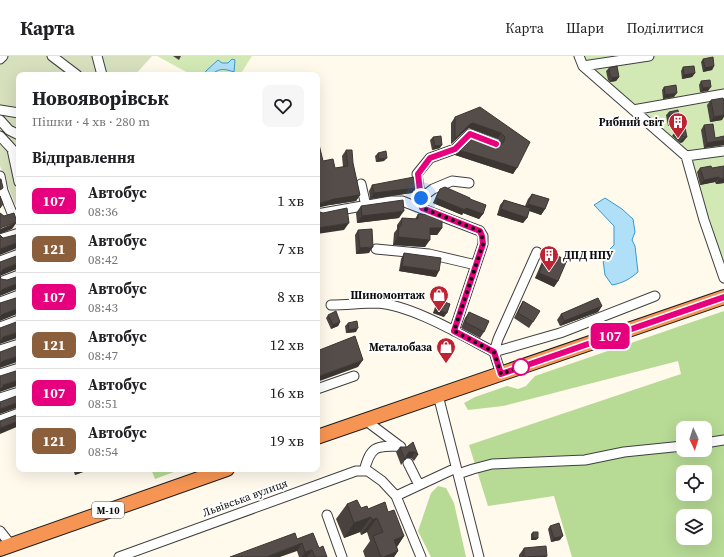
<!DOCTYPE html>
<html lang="uk">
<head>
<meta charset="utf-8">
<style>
  body { margin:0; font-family:"Source Serif 4",serif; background:#f6f6f6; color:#202124; height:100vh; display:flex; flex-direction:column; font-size:15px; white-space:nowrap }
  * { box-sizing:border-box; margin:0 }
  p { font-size:13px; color:#757577 }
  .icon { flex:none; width:22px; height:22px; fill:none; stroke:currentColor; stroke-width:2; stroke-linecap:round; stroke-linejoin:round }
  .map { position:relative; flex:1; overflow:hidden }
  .side { position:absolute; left:16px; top:16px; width:304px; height:400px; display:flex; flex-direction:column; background:#fff; border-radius:8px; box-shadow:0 4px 16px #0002 }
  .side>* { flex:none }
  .badge { padding:0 8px; border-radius:6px; font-size:14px; line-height:26px }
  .needle { width:26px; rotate:176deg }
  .controls { position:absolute; left:676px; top:365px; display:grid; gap:8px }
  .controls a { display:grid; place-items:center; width:36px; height:36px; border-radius:8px; background:#fff; box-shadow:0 4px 16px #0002; font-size:20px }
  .you { position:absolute; width:20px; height:20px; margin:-10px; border:3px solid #fff; border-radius:50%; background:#1a73e8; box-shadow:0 0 0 6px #1a73e833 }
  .map>.badge { position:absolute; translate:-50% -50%; box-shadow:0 0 0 2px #fff }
  h2 { padding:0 16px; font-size:15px; line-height:36px }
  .round { display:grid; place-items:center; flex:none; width:42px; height:42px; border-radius:8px; background:#f6f6f6 }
  .summary { display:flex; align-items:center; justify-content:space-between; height:68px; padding:0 16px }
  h1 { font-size:19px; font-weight:700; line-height:30px }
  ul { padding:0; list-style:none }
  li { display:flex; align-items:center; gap:12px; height:48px; padding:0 16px; border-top:1px solid #e0e0e0 }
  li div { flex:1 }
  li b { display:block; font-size:15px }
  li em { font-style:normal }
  li .badge { min-width:44px; font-weight:700; text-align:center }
  header { display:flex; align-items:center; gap:24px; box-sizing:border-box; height:56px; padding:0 20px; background:#fff; border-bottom:1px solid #e0e0e0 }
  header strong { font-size:19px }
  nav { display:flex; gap:22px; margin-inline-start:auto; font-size:14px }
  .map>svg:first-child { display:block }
</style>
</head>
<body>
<header>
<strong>Карта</strong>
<nav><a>Карта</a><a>Шари</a><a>Поділитися</a></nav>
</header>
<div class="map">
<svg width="724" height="501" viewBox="0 0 724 501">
  <rect width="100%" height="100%" fill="#fffaec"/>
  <path fill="#d3e9b5" d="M157,0H252L240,19H192Z
    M576,0H724V212L684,94Z"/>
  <path fill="#b7da95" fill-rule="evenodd" d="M724,255V501H572L554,440L488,450L469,389L681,318L678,305L503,350L468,354L464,347L475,341L507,330L518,333L526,330L535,320ZM683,372H705V394H683ZM683,416H705V438H683ZM683,460H705V482H683Z
    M151,413H182L155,423Z
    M438,430L446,432L454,447L466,501H431L418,475L431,437Z"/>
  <path fill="#d7e0bd" d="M0,0H152L135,19H19V150L15,148L0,110Z"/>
  <path fill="#b0e0f7" stroke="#3699cf" d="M232,3L235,4L234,16C215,9 218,19 204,19L206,15L218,4L222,7H228Z
    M605,142L622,153L633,163L635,176L632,184L635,190L638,216C630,223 623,227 612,229L605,219L603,204L608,195L614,189V170L594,149Z"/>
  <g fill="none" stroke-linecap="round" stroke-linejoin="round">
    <defs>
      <path id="minor" d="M52,0L77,19
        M97,0L102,19
        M579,0L583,10L686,100L704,164L724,222
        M0,3L3,0
        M583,10L649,0
        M0,54L19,57
        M633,54L724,38
        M0,64L9,74L19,79
        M0,80L12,93L19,126
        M686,100L724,95
        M0,120L3,135L12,157L19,160
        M361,128L366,150
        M421,142L433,133L452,125L469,127
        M422,152L417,118L430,102L455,93L470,78L495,88
        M317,158L391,145H402L480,175L483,180V188L454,275
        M0,183L19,177
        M376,193L429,198L476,209
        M0,205L19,198
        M0,226L19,219
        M0,246L19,239
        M331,249C346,249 362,247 377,247C412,249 463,280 494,296L501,318
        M0,271L19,264
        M0,294L19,288
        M494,296L560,277L655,240
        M494,296L498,283L537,196
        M0,318L19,312
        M317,333L354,320
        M438,339L479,501
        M0,342L19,336
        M0,364L19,357
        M365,364L401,391
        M705,387L724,384
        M408,407L419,429
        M364,415C371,390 375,390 400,390
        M458,418L473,413L492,408L585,404L624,396L683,390
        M396,440L456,412
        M327,459L342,501
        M0,475L11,489
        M119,501L356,415H368L382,425L396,440L421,501"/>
      <path id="highway" d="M317,381L724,241
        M0,493L227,413"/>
    </defs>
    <use href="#minor" stroke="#3f3f3f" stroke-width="11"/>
    <use href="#highway" stroke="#1d1d1d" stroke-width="16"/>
    <use href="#minor" stroke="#fff" stroke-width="9"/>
    <use href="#highway" stroke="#f69553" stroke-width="14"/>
  </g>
  <path fill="#49423f" d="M173,0H181L179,4Z
    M703,3L714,10L712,14L703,16L701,6Z
    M683,11L695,17L692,21L682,23L681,15Z
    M609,12L619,21L616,25L610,26L608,24L606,15Z
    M701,25L708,35L700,36L699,29Z
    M664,31L674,41L663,43L662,34Z
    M711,44L722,64L710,66L707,49Z
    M669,56L677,69L668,70L666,59Z
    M455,61L530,86L513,118L455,99L501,88V87L498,83L469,72L466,74L451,88V67Z
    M704,69L715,82L723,89L704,92L701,74Z
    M685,72L683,86L680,87L672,80L676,74Z
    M433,81L440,92L432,94L430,84Z
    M346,94L353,107L360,139L356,145L330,149L323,105L335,112L343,111L342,100Z
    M378,97L384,105L376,106L375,100Z
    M700,112H712L724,127L716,128L715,126L700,129L697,116Z
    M372,129L416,132L412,137L370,143L369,135Z
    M440,133L483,158L479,163L463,157L462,159L433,147L437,138Z
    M532,138L545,153L541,159L529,155L527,162L523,167L497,159L500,149L504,144L525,150L528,143Z
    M361,150L399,162L357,167L356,157Z
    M418,158L442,172L437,179H430L425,191L393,189L394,177L397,173V169L402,162L415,163Z
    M358,174L369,197L356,198L355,179Z
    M548,196L558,225L554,231L535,222L544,201Z
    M404,197L436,221L399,215L401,203Z
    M439,244L444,261L433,257L436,248Z
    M523,245L533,266L529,272L514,262L520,250Z
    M602,250L598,256L560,270L557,264L561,258Z
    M469,256L484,276L480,282L461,272L465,262Z
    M328,259L340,266L338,270L331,273L326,262Z
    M348,267L356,276L346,277L345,270Z
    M413,386L418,399L414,405L411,402H406L405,404L401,409L396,396L400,391H407Z
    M73,413H91L75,419Z
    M347,448L361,452L388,456L404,480L397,491L398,495L394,501H365L363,495L370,485L367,476L361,479L360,476L344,482L336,463Z
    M550,470L560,484L551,486L548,473Z
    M533,476L538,482L536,484H531V478Z
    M297,483L319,492L327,501H299L297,495Z
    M524,492L547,500L546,501H519V499Z"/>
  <path fill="#3c3633" d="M714,10L712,14L703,16L705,12Z
    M695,17L692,21L682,23L684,19Z
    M619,21L616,25L610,26L613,22Z
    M711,31L708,35L700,36L703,32Z
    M677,37L674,41L663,43L665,39Z
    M724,59V61L722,64L710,66L714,61Z
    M680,65L677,69L668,70L670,66Z
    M473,67L501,77L498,83L469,72L466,74L451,88L455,83L470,68Z
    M684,81H687L683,86L680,87Z
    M724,84V89L704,92L707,87Z
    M442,89L440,92L432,94L435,90Z
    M459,94L517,112L513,118L455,99Z
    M387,102L384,105L376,106L379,103Z
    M719,121L715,126L700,129L704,124Z
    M724,122V127L716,128L719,123Z
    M416,132L412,137L370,143L374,137Z
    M360,139L356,145L330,149L317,152V148L334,143Z
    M436,142L466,152L483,158L479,163L463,157L462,159L433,147Z
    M528,148L545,153L541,159L525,153Z
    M501,153L527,162L523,167L497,159Z
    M404,155L399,162L357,167L362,160Z
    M17,166L12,173L0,178V173Z
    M349,167L344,174L317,178V172Z
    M430,172H442L437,179H425Z
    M398,181L430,184L425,191L393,189Z
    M19,186V192H17L0,199V193Z
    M373,191L369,197L356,198L360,192Z
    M19,207V214L17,213L0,220V217L3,213Z
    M402,210L439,215L436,221L399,215Z
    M539,217L558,225L554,231L535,222Z
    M19,227V234L17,233L0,240V236L3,233Z
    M602,250L598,256L560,270L564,265Z
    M19,252V259L17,258L0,265V261L3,258Z
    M436,253L447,257L444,261L433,257Z
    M340,266L338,270L331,273L333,269Z
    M358,272L356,276L346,277L349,274Z
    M19,276V283L17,282L0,288V285L3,281Z
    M19,300V307L17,306L0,312V308L3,305Z
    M363,304L358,311L317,326V321Z
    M19,324V331L17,330L0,336V332L3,329Z
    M19,346V351L0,358V353Z
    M19,365V370L0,378V372Z
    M409,396H415L411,402H406L407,399Z
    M80,413H91L75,419L79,413Z
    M371,461L360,476L344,482L354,467Z
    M377,462L367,476L361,479L372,464Z
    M404,480L394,495V484Z
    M563,480L560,484L551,486L554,482Z
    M533,482H538L536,484H531Z
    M302,487L297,495L280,501H266Z
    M312,494L307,501H302L305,496Z
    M398,495L394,501H384Z
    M547,500L546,501H525Z"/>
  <path fill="#554d49" stroke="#3c3633" d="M713,1L714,10L705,12L703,3Z
    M617,10L619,21L613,22L610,20L609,12Z
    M694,10L695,17L684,19L683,11Z
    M710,24L711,31L703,32L701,25Z
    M676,29L677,37L665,39L664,31Z
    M723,42L724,47V59L714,61L711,44Z
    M480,51L530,86L517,112L459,94L463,92L475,80L497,88H502L504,85L505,81L501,77L473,67L470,68L455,83V61Z
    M678,54L680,65L670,66L669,56Z
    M713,68L715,82L724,80V84L707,87L704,69Z
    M685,72L687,81H684L676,74Z
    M317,80L323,105L333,103L335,112L348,110L346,94H352L353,107L360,139L334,143L317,148Z
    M441,80L442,89L435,90L433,81Z
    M386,95L387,102L379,103L378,97Z
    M711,110L712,112L724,110V122L719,123V121L704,124L700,112Z
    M414,121L416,132L374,137L372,129Z
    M0,123H1L3,132L0,134Z
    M445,131L470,142V143L486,149L483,158L466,152L465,154L436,142L440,133Z
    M532,138L549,143L545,153L528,148Z
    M0,140L3,148L0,152Z
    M403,144L404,155L362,160L361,150Z
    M504,144L530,152L527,162L501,153Z
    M347,152L349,167L317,172V155L323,157Z
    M0,157L4,160L14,157L17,166L0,172V174Z
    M418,158L442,159V172H430V184L398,181L399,170H401L402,162L418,163Z
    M372,173L373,191L360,192L358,174Z
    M19,178V186L0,193V179L3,182Z
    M548,196L567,204L558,225L539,217Z
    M404,197L441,202L439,215L402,210Z
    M19,199V207L3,213L0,217V206Z
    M0,220L1,223L7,224L19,220V227L3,233L0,236Z
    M19,241V252L3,258L0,261V247Z
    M598,242L602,250L564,265L561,258Z
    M439,244L450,248L447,257L436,253Z
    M523,245L540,255L533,266L518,257Z
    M336,255L340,266L333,269L328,259Z
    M469,256L489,265L484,276L465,266Z
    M19,265V276L3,281L0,285V272Z
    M357,265L358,272L349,274L348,267Z
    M355,280L363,304L317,321V295Z
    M19,289V300L3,305L0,308V296Z
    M19,314V324L3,329L0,331V332V320Z
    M19,339V346L0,353V346Z
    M19,358V365L0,372V365Z
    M413,386L418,399L415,396H409L407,399L405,404L400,391H407Z
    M357,444L361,452L367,450L368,453L385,446L388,456L394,454L404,480L394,484L398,495L384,501H381L373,480L383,476L377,462L372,464L371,461L354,467L347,448Z
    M559,467L563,480L554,482L550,470Z
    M533,476H538V482H533Z
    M295,477L297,483L313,477L319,492L323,490L327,501H315L312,494L305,496L302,487L266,501H230Z
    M546,490L547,500L524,501V492Z"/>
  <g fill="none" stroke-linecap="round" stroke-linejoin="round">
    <defs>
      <path id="line" d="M496,88L470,78L455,93L430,102L418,118L422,152L480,175L482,180L483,188L454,275L494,296L501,318L724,241"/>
    </defs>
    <use href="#line" stroke="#fff" stroke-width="9"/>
    <use href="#line" stroke="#e6007e" stroke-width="6"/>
    <path stroke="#0c0c0c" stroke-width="4" stroke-dasharray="0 7.2" d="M421,142L422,152L480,175L482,180L483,188L454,275L494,296L501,318L521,311"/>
  </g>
  <defs>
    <symbol id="building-pin" viewBox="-11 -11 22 30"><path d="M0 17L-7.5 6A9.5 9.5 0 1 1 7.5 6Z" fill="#be2332" stroke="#fff"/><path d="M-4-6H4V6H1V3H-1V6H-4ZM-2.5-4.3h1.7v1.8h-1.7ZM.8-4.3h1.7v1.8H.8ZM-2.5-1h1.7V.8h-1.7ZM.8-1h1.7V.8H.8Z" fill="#fff"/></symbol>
    <symbol id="shop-pin" viewBox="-11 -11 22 30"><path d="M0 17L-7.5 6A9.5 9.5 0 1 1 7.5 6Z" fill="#be2332" stroke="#fff"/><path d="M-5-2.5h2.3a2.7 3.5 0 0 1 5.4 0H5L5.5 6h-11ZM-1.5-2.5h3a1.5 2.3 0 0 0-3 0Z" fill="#fff"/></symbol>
  </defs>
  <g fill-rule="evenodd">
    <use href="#building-pin" x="667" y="55" width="22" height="30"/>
    <use href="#building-pin" x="538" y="188" width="22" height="30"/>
    <use href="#shop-pin" x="428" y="228" width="22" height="30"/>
    <use href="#shop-pin" x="435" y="280" width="22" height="30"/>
  </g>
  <circle fill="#fff" stroke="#e6007e" stroke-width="2" cx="521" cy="311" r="8"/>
  <g text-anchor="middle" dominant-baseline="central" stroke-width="4" stroke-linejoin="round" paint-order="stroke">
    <rect fill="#fff" stroke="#555" stroke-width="1" x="92" y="446" width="32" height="16" rx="3"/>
    <g font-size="10" font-weight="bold" fill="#0c0c0c">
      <text x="108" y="454">М-10</text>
    </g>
    <g font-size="11" font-weight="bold" fill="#0c0c0c" stroke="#fff" text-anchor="end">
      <text x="664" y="66">Рибний світ</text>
      <text x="563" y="199" text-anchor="start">ДПД НПУ</text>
      <text x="425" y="239">Шиномонтаж</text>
      <text x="432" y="291">Металобаза</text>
    </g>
    <g font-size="11" fill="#0c0c0c" stroke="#fff">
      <text transform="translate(245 442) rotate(-20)">Львівська вулиця</text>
    </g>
  </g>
</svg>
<div class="controls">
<a><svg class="needle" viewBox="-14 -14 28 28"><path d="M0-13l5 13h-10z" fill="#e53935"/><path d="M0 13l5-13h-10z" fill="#757577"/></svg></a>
<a><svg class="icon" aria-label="locate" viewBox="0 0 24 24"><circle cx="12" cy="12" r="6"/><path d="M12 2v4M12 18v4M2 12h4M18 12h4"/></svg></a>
<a><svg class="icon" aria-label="layers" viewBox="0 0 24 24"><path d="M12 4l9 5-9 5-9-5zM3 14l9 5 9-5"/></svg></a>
</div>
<div class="you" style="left:421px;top:142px"></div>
<b class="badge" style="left:610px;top:280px;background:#e6007e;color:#fff">107</b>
<section class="side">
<div class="summary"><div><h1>Новояворівськ</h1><p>Пішки · 4 хв · 280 m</p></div><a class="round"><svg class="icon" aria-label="heart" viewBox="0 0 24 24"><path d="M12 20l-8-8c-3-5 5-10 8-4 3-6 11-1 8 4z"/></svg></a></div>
<h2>Відправлення</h2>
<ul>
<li><span class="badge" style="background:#e6007e;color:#fff">107</span><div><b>Автобус</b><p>08:36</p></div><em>1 хв</em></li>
<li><span class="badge" style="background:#8b5e3c;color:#fff">121</span><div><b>Автобус</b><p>08:42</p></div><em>7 хв</em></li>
<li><span class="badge" style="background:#e6007e;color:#fff">107</span><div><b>Автобус</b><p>08:43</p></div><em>8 хв</em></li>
<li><span class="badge" style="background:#8b5e3c;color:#fff">121</span><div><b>Автобус</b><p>08:47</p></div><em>12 хв</em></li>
<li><span class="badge" style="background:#e6007e;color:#fff">107</span><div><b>Автобус</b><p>08:51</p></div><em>16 хв</em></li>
<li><span class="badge" style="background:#8b5e3c;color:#fff">121</span><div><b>Автобус</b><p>08:54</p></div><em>19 хв</em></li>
</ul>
</section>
</div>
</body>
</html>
